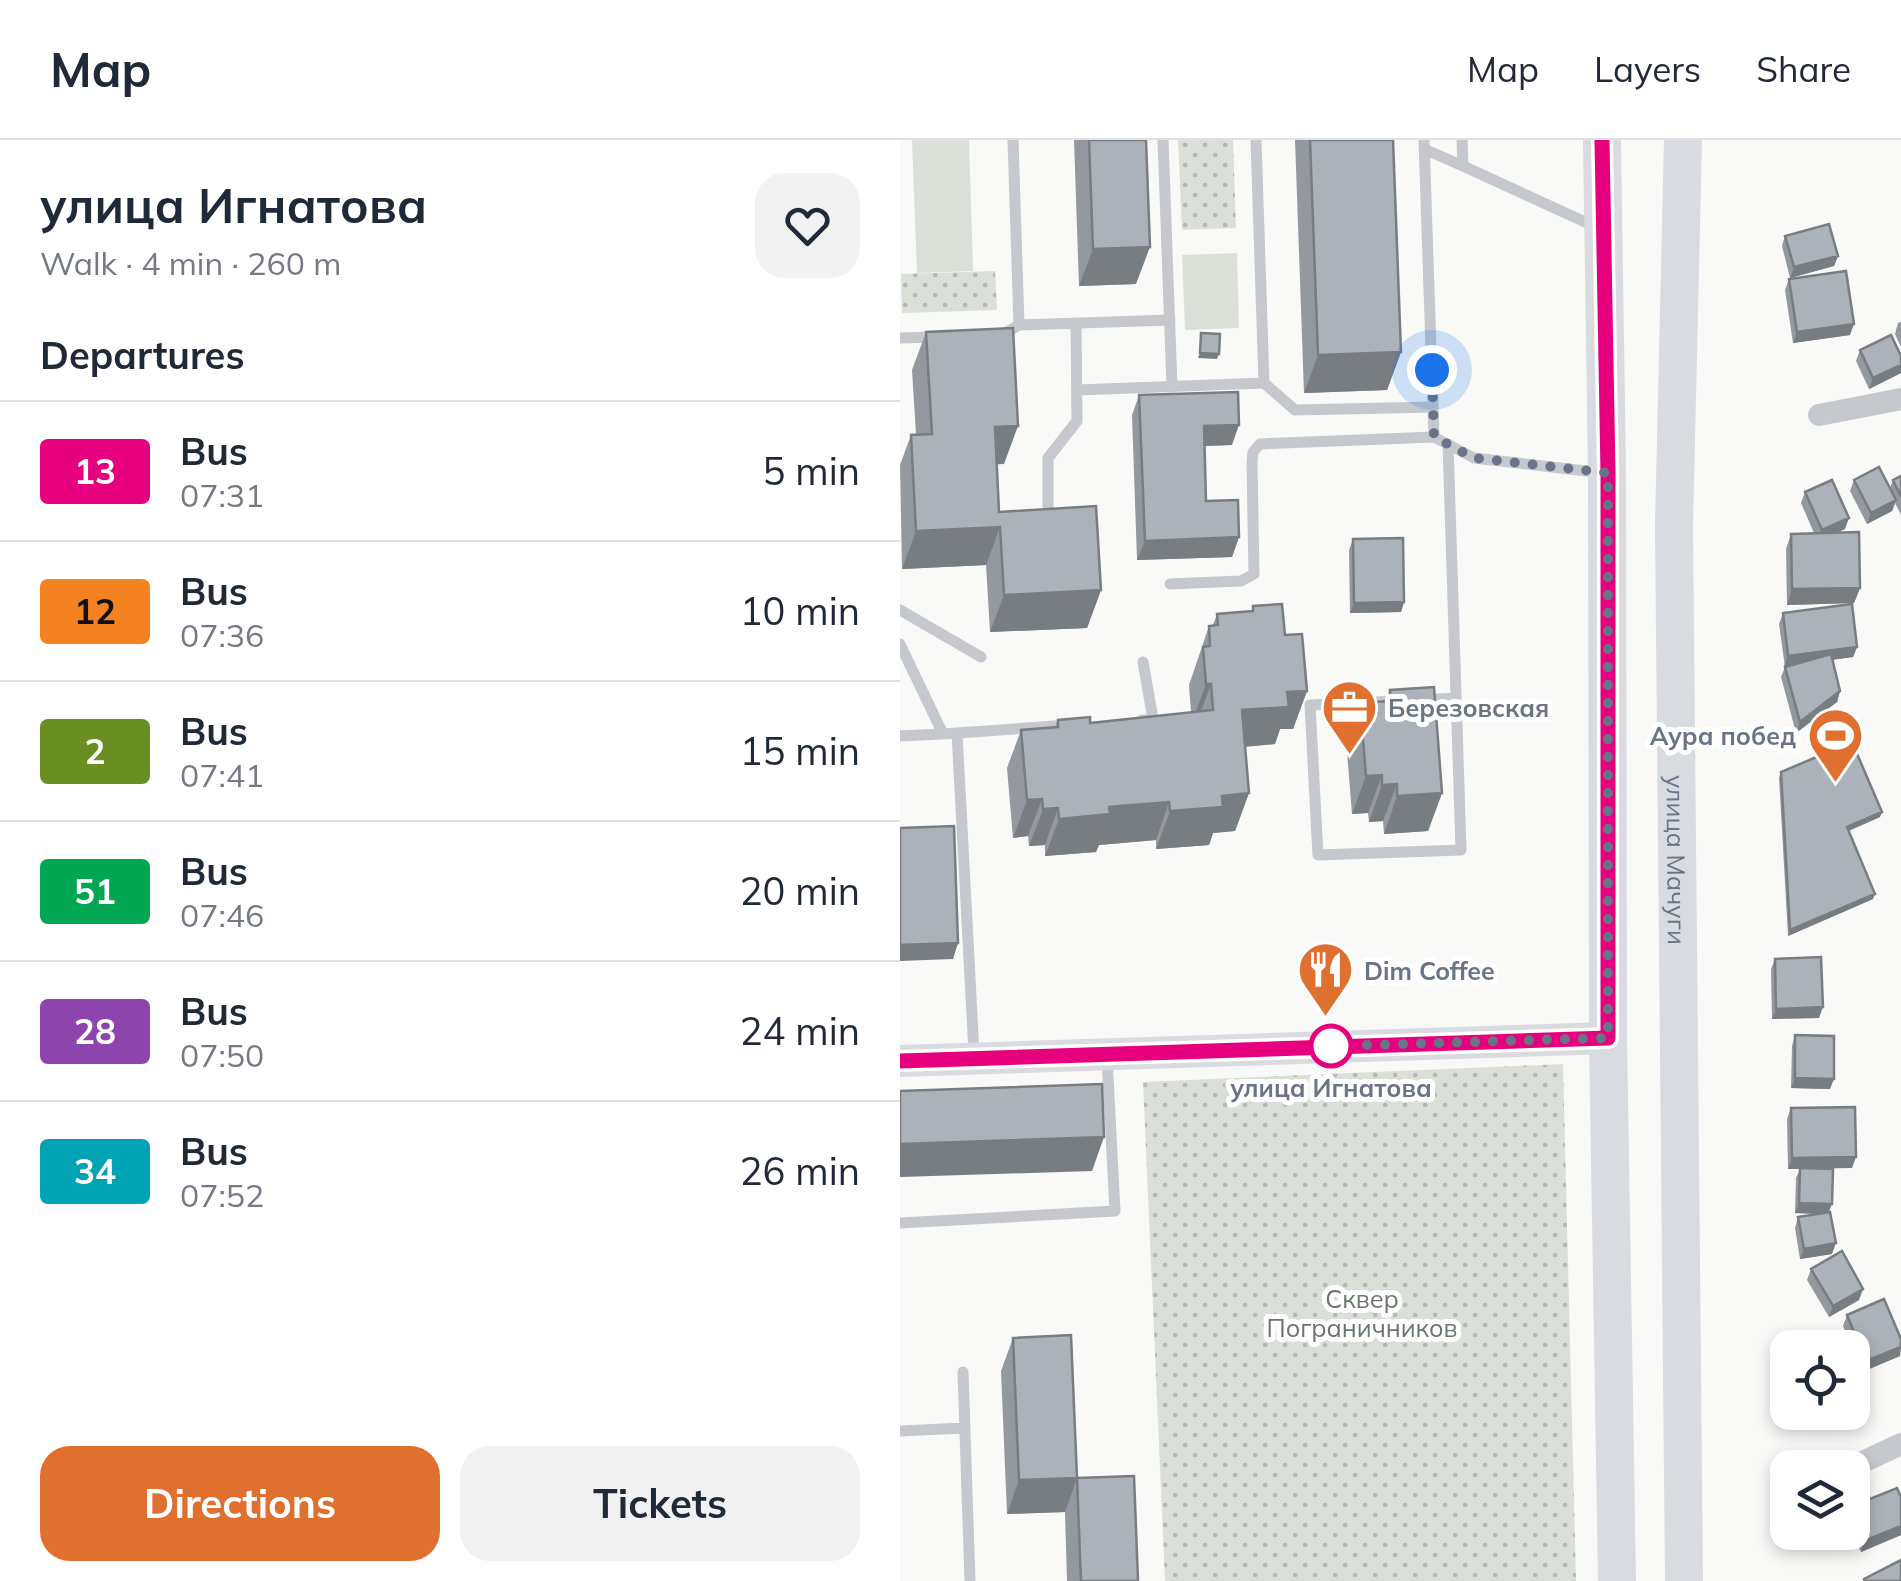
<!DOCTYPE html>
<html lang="en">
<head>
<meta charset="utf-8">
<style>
  body { margin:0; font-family:Mulish,sans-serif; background:#f2f2f3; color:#1f2937; height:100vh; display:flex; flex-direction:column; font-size:38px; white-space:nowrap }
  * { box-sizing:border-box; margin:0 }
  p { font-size:32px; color:#747a83 }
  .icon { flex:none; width:55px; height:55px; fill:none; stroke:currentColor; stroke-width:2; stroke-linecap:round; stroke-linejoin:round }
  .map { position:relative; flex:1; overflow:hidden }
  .panel { display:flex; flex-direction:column; background:#fff; width:900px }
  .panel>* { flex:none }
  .badge { padding:0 20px; border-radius:8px; font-size:35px; line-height:65px }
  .fabs { position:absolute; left:870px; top:1190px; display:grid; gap:20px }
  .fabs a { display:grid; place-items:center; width:100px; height:100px; border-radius:20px; background:#fff; box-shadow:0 5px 15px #0003; font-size:50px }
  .you { position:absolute; width:50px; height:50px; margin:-25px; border:8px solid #fff; border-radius:50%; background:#1a73e8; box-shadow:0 0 0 15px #1a73e833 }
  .map>.badge { position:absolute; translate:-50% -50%; box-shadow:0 0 0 5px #fff }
  h2 { padding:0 40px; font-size:38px; line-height:90px }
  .round { display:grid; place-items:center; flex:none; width:105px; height:105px; border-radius:30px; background:#f2f2f3 }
  .headline { display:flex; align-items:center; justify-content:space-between; height:170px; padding:0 40px }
  h1 { font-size:48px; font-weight:700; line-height:75px }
  .action { display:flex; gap:20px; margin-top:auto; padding:20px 40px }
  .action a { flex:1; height:115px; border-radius:30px; background:#e07030; color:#fff; font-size:40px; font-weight:700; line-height:115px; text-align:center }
  .action a+a { background:#f2f2f3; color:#1f2937 }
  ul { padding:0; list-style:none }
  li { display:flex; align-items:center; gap:30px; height:140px; padding:0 40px; border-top:2px solid #e0e1e3 }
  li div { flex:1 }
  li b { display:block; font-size:38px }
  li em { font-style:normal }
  li .badge { min-width:110px; font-weight:700; text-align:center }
  header { display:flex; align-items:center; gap:60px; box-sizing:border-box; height:140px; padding:0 50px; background:#fff; border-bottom:2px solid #e0e1e3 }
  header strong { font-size:48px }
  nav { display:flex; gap:55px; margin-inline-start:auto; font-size:35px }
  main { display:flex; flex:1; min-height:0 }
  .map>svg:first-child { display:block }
</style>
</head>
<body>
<header>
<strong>Map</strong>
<nav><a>Map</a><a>Layers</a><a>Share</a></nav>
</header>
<main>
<section class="panel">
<div class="headline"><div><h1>улица Игнатова</h1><p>Walk · 4 min · 260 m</p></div><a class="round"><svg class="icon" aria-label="heart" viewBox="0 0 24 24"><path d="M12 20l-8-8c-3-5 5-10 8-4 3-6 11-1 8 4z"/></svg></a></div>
<h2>Departures</h2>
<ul>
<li><span class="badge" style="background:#e6007e;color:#fff">13</span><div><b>Bus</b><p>07:31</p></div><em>5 min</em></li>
<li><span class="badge" style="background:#f58220;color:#111">12</span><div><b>Bus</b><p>07:36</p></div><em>10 min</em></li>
<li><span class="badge" style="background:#6b8e23;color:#fff">2</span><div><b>Bus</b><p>07:41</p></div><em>15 min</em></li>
<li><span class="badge" style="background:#00a651;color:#fff">51</span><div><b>Bus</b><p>07:46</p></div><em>20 min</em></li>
<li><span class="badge" style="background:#8e44ad;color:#fff">28</span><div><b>Bus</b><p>07:50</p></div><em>24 min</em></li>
<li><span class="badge" style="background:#00a3b4;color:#fff">34</span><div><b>Bus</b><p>07:52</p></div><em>26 min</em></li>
</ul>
<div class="action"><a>Directions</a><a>Tickets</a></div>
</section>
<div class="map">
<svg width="1001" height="1441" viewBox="0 0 1001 1441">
  <defs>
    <pattern id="grass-dots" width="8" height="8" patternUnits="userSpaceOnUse" patternTransform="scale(2.5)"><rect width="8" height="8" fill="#dae0d8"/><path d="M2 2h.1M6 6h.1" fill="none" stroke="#b5bab5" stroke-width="1.8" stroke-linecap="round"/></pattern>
  </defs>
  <rect width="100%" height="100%" fill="#f9f9f7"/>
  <path fill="url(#grass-dots)" d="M278,0H333L336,88L282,90Z
    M95,131L97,170L2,173L1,134Z
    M663,924L676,1441H265L243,942Z"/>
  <path fill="#dae0d8" d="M12,0H69L73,131L17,133Z
    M337,113L339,188L285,190L282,115Z"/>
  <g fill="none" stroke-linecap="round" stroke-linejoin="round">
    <path stroke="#c5c8cc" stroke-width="11" d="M113,0L119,185
      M263,0L272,247
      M356,0L364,243
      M524,0L534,297L574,318L703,333
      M562,0L563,26L696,87
      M524,9L563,26
      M102,195L119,185L270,180
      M0,198L38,197
      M178,250L364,243L395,270L533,267
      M148,374V318L177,281L176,183
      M270,444L341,441L354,434L352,323L353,312L360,304L534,297
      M0,470L81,517
      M0,504L43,594L0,596
      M520,560L556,558
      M497,561L410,565L418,715L561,710L548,304
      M242,580L253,579L243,522
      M57,593L74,913
      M43,594L169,585
      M0,1083L215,1071L207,918
      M63,1232L70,1441
      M0,1291L65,1288"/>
    <path stroke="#c5c8cc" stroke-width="22" d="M919,275L1001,259
      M950,1328L1001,1304"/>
    <path stroke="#d8dbdf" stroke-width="32" d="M0,921L708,898"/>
    <g stroke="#d8dbdf" stroke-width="38">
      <path d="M702,0L707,333L708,898L717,1441"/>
      <path id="s1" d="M783,0L774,385L784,1441"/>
    </g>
  </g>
  <path fill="#94999f" d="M174,0H246L236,144L179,146Z
    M395,0H493L501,212L487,250L404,253Z
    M885,96L938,116L934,126L890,138L882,106Z
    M889,139L950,195L893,203L885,150Z
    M1001,182V207L995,194L998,183Z
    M26,192L104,324H96L99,372L201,450L187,488L90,492L86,425L2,429L0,325L11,295L16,294L12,230Z
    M960,210L1001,216V233L969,249L956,221Z
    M239,255L332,305L305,306L306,361L339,397L332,417L237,420L232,275Z
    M1001,336V375L995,363L992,371L967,384L950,351L954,340L990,348L993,340Z
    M905,352L945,389L936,393L960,448L954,463L887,465L886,409L891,394L914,393L901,363Z
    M453,399L504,462L501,472L450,473L449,410Z
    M353,466L385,495L407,551L393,589H380L375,604L345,607L349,653L335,691L313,693L309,705L256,709V700L199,705L196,712L145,716V705L129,706L128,696L113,698L107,628L121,590L155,587L158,580L190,583L291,572L289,545L309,486L313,485L317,474L351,472Z
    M883,473L957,507L953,517L932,520L940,551L937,562L896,593L881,537L885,527L879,484Z
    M490,550L542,653L528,691L484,694L483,681L469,682L468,673L452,674L447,612L461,574L472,573L476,562L486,561Z
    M881,632L980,677L949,691L973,759L888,796L879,638Z
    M875,819L919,878L872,879L871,829Z
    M895,895L930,949L891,948L892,906Z
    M891,968L952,1028H920L929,1072L932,1114L900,1119L895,1088L898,1077L918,1074L895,1073L896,1038L900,1029H888L887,979Z
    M911,1129L959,1160L929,1177L907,1140Z
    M947,1175L1001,1199L1000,1216L962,1232L943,1186Z
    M113,1198L177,1338L238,1441H167L165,1372L107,1374L101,1231Z
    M1001,1357V1395L961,1412L952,1392V1366Z"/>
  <path fill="#787d82" d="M250,107L236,144L179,146L193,109Z
    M938,116L934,126L890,138L894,127Z
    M954,184L950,195L893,203L897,192Z
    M501,212L487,250L404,253L418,215Z
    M300,213L319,214L317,219L298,218Z
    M1001,225V233L969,249L973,238Z
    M339,285L332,305L297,306L304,286Z
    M118,286L104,324L81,325L95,287Z
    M996,360L992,371L967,384L971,373Z
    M949,378L945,389L918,401L922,390Z
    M100,387L86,425L2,429L16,391Z
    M339,397L332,417L237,420L245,401Z
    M960,448L954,463L887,465L892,449Z
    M201,450L187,488L90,492L104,455Z
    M504,462L501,472L450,473L454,463Z
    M957,507L953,517L884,526L888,516Z
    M306,544H311L297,582H292Z
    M407,551L393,589H380L375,604L328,608L342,570L387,552Z
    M940,551L937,562L896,593L900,582Z
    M482,635L468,673L452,674L466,636Z
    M497,644L483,681L469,682L482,645Z
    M349,653L335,691L313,693L309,705L256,709L270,671L322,656Z
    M542,653L528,691L484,694L497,656Z
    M142,659L128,696L113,698L127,660Z
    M269,662L256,700L199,705L196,712L145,716L159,679L209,667Z
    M158,668L145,705L129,706L143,669Z
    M982,672L980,677L945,692L947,687Z
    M975,754L973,759L888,796L890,790Z
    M58,803L53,819L0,821V805Z
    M923,867L919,878L872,879L876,869Z
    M895,938L934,939L930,949L891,948Z
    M204,997L192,1031L0,1037V1004Z
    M956,1017L952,1028L888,1029L892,1018Z
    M899,1063L932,1064L928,1074L895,1073Z
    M936,1103L932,1114L900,1119L904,1109Z
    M963,1149L959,1160L929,1177L933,1166Z
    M1001,1207L1000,1216L962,1232L966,1221Z
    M177,1338L165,1372L107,1374L119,1340Z
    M1001,1386V1395L961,1412L964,1401Z"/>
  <path fill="#acb2b9" stroke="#787d82" stroke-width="2.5" d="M189,0H246L250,107L193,109Z
    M410,0H493L501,212L418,215Z
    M929,84L938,116L894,127L885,96Z
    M946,131L954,184L897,192L889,139Z
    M113,188L118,286L95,287L99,372L196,366L201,450L104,455L100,387L16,391L11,295L32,294L26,192Z
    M301,193L320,194L319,214L300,213Z
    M991,195L1001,216V225L973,238L960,210Z
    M338,252L339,285L304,286L306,361L338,360L339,397L245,401L239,255Z
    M979,327L996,360L971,373L954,340Z
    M1001,336V357L993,340Z
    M932,340L949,378L922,390L905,352Z
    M959,392L960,448L892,449L891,394Z
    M503,398L504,462L454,463L453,399Z
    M382,464L385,495L402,494L407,551L387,552L389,567L342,570L349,653L322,656L323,667L270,671L269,662L209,667L210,674L159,679L158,668L143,669L142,659L127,660L121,590L158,587V580L190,577V583L313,570L311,544H306L303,507L310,506L309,486L318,485L317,474L353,471V466Z
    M952,464L957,507L888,516L883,473Z
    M931,514L940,551L900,582L885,527Z
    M534,547L542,653L497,656V644L482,645V635L466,636L461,574L477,573L476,562L490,561V550Z
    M952,602L982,672L947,687L975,754L890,790L881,632Z
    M54,686L58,803L0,805V688Z
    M921,817L923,867L876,869L875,819Z
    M895,895L934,896V939L895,938Z
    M202,944L204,997L0,1004V951Z
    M955,967L956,1017L892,1018L891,968Z
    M900,1028L933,1029L932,1064L899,1063Z
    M930,1072L936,1103L904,1109L898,1077Z
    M942,1111L963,1149L933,1166L911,1129Z
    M984,1159L1001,1199V1207L966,1221L947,1175Z
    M171,1195L177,1338L119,1340L113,1198Z
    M938,1197L940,1208H898L897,1204Z
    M234,1336L238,1441H181L177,1338Z
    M997,1348L1001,1357V1386L964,1401L952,1373V1366Z
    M1001,1420V1441H965L964,1439Z"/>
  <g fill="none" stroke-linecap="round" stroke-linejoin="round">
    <defs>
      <path id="line" d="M0,921L708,898V333L702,0"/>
    </defs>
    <use href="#line" stroke="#fff" stroke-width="22"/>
    <use href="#line" stroke="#e6007e" stroke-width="15"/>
    <path stroke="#697587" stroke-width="10" stroke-dasharray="0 18" d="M431,906L708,898V333L574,318L534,297L532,230"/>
  </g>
  <defs>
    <symbol id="office-pin" viewBox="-11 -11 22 30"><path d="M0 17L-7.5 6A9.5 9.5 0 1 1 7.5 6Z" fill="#e07030" stroke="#fff"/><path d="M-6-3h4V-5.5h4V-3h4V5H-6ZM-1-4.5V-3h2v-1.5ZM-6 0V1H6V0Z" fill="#fff"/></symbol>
    <symbol id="stadium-pin" viewBox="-11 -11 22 30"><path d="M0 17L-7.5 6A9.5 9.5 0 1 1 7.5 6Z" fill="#e07030" stroke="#fff"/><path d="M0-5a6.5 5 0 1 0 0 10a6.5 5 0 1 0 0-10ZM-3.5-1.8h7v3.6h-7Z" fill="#fff"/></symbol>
    <symbol id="restaurant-pin" viewBox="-11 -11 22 30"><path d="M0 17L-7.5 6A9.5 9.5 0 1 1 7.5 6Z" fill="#e07030" stroke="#fff"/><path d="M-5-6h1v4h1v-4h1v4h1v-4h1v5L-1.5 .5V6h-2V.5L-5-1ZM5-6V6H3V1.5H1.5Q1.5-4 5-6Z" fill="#fff"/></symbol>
  </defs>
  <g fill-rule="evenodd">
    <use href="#office-pin" x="418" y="536" width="63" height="86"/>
    <use href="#stadium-pin" x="904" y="564" width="63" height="86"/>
    <use href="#restaurant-pin" x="394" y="798" width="63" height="86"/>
  </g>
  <circle fill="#fff" stroke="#e6007e" stroke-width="5" cx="431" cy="906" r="20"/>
  <g text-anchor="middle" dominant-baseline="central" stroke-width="10" stroke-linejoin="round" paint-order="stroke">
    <g font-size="25" font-weight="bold" fill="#697587" stroke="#fff" text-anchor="start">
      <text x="488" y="567">Березовская</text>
      <text x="896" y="595" text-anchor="end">Аура побед</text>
      <text x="464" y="830">Dim Coffee</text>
    </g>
    <g font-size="25" fill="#697587" stroke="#fff">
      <text stroke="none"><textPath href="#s1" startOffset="720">улица Мачуги</textPath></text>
    </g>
    <g font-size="25" font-weight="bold" fill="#697587" stroke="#fff">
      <text x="431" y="947">улица Игнатова</text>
    </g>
    <g font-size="25" fill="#657963" stroke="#fff">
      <text x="462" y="1158">Сквер<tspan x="462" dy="29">Пограничников</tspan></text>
    </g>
  </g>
</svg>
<div class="fabs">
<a><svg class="icon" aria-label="locate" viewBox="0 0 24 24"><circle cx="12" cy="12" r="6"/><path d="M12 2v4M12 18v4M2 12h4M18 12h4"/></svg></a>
<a><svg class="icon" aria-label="layers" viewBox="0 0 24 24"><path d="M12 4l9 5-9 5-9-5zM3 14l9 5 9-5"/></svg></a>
</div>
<div class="you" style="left:532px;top:230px"></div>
</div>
</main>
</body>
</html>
